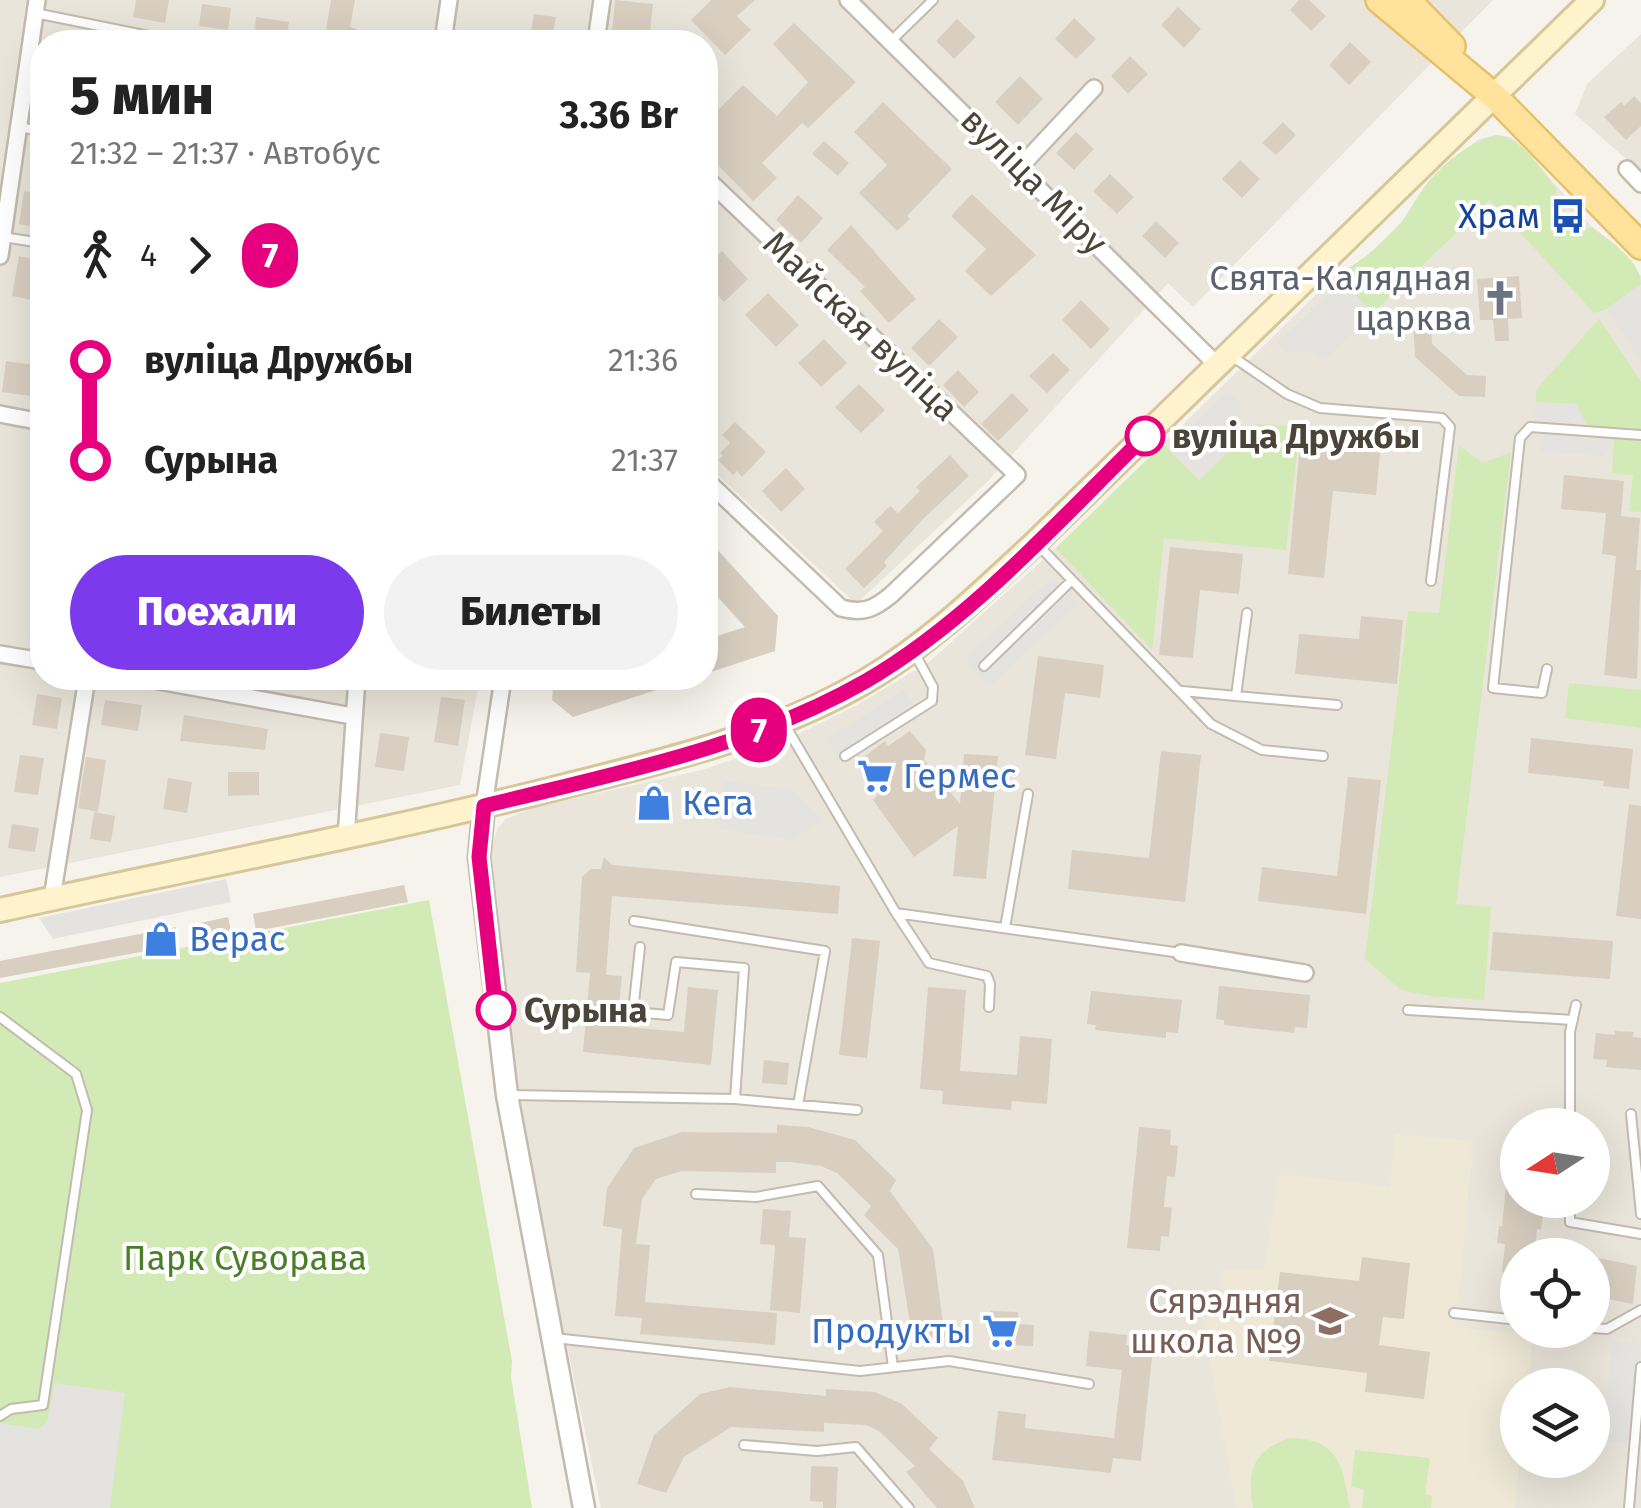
<!DOCTYPE html>
<html lang="ru">
<head>
<meta charset="utf-8">
<style>
  body { margin:0; font-family:"Fira Sans",sans-serif; background:#f2f2f2; color:#222; height:100vh; display:flex; flex-direction:column; font-size:38px; white-space:nowrap }
  * { box-sizing:border-box; margin:0 }
  p { font-size:32px; color:#767676 }
  .icon { flex:none; width:55px; height:55px; fill:none; stroke:currentColor; stroke-width:2; stroke-linecap:round; stroke-linejoin:round }
  .map { position:relative; flex:1; overflow:hidden }
  .sheet { position:absolute; left:30px; top:30px; width:688px; height:660px; display:flex; flex-direction:column; background:#fff; border-radius:40px; box-shadow:0 10px 40px #0002 }
  .sheet>* { flex:none }
  .badge { padding:0 20px; border-radius:32px; font-size:35px; line-height:65px }
  .needle { width:65px; rotate:258deg }
  .fabs { position:absolute; left:1500px; top:1108px; display:grid; gap:20px }
  .fabs a { display:grid; place-items:center; width:110px; height:110px; border-radius:50%; background:#fff; box-shadow:0 10px 40px #0002; font-size:50px }
  .map>.badge { position:absolute; translate:-50% -50%; box-shadow:0 0 0 5px #fff }
  .legs { display:flex; align-items:center; gap:15px; height:110px; padding:0 40px; font-size:32px }
  .legs p { margin-inline-start:auto }
  .overview { display:flex; align-items:center; justify-content:space-between; height:170px; padding:0 40px }
  h1 { font-size:55px; font-weight:800; line-height:75px }
  .action { display:flex; gap:20px; margin-top:auto; padding:20px 40px }
  .action a { flex:1; height:115px; border-radius:60px; background:#7c3aed; color:#fff; font-size:40px; font-weight:800; line-height:115px; text-align:center }
  .action a+a { background:#f2f2f2; color:#222 }
  ul { padding:0 40px; list-style:none }
  li { display:flex; align-items:center; gap:35px; height:100px; font-size:38px }
  li i { display:grid; place-items:center; width:15px; height:100%; margin:0 12px; background:currentColor }
  li i::after { content:''; width:25px; height:25px; margin:-12px; border:8px solid; border-radius:50%; background:#fff }
  li p { margin-inline-start:auto }
  li:first-child i { background:linear-gradient(#0000 50%,currentColor 0) }
  li:last-child i { background:linear-gradient(currentColor 50%,#0000 0) }
  .map>svg:first-child { display:block }
</style>
</head>
<body>
<div class="map">
<svg width="1641" height="1508" viewBox="0 0 1641 1508">
  <rect width="100%" height="100%" fill="#f6f3ec"/>
  <path fill="#eae5da" fill-rule="evenodd" d="M0,0H1493L1193,307L1168,283L988,481L856,604L705,463V42H42V678H480L460,785L0,877Z
    M1641,34V172L1575,114L1587,84Z
    M1497,135L1511,137L1524,148L1592,227L1618,247L1641,276V1508H601L538,1208L517,1075L491,861V846L498,828L506,819L532,808L702,770L778,744L857,705L929,662L1056,548L1336,275L1360,263L1402,221L1425,186L1459,154L1479,139ZM1518,1125H1592V1200H1518ZM1518,1255H1592V1330H1518ZM1518,1385H1592V1460H1518Z"/>
  <path fill="#efe8d6" d="M1395,1134L1473,1141L1456,1327L1533,1335L1528,1385H1518V1460H1520L1515,1508H1236L1202,1315H1220L1223,1269L1263,1270L1280,1174L1390,1187Z"/>
  <path fill="#d2eab5" d="M1497,135C1525,140 1540,168 1557,190L1552,210L1572,232L1592,227C1609,240 1641,261 1641,284L1607,309L1594,313L1490,200L1373,313L1336,275C1361,262 1383,244 1402,222C1410,212 1415,199 1423,189C1440,165 1469,142 1497,135Z
    M1599,319L1641,382V512L1629,511L1633,475L1612,473L1615,428L1587,426L1576,404L1536,402V390Z
    M1257,424L1300,427L1286,550L1164,538L1152,650L1056,548L1163,444L1199,480Z
    M1459,445L1483,463L1511,452L1456,904L1491,907L1484,1000L1431,996L1401,990L1365,959L1408,611L1439,613Z
    M1569,683L1641,690V728L1565,718Z
    M429,900L512,1361L511,1377L532,1508H0V983Z
    M1290,1438C1340,1439 1343,1467 1350,1508H1253C1247,1471 1252,1451 1290,1438Z
    M1355,1450L1430,1458L1425,1494L1432,1496L1431,1508H1362L1364,1489L1351,1487Z"/>
  <path fill="#e5e3e0" d="M1342,282L1373,313L1323,361L1312,351L1286,352L1276,343Z
    M1639,285L1641,288V362L1607,309Z
    M1227,391L1240,402L1238,425L1246,434L1199,480L1170,448Z
    M1536,402L1577,404L1587,426L1615,428L1614,443L1604,456L1541,452V440L1533,433Z
    M1053,576L1078,603L989,687L963,660Z
    M904,690L919,713L842,763L827,739Z
    M724,781L791,789L822,820L792,840L719,829Z
    M226,879L231,902L53,939L39,918Z
    M1612,1342L1641,1343L1635,1444L1604,1441Z
    M55,1383L125,1393L110,1508H0V1423L38,1429L47,1422Z"/>
  <path fill="#d8cfc1" d="M136,0H169L165,23L133,17Z
    M331,0H355L350,27L357,29L355,42H324Z
    M615,0L653,4L649,42H611Z
    M711,0H755L737,16L751,30L725,55L691,20Z
    M1299,0H1309L1326,16L1311,31L1290,10Z
    M202,4L231,8L228,30L199,26Z
    M1178,7L1201,29L1184,48L1161,25Z
    M534,14L556,17L551,42H529Z
    M256,17L289,22L286,42L254,37Z
    M1074,18L1096,39L1076,59L1055,39Z
    M957,19L976,37L954,59L936,41Z
    M794,23L856,82L808,128L802,123L762,163L777,178L753,201L705,152V103L715,113L743,85L777,116L808,82L773,44Z
    M1350,42L1371,62L1349,85L1329,65Z
    M1130,56L1148,74L1128,94L1111,76Z
    M1020,76L1043,99L1018,125L995,102Z
    M1634,96L1641,103V126L1626,140L1604,117L1621,102L1624,106Z
    M883,102L952,169L907,216L910,219L897,231L859,193L887,165L854,132Z
    M1283,122L1296,135L1276,155L1262,143Z
    M1076,132L1094,149L1074,170L1056,153Z
    M824,141L849,163L838,176L812,154Z
    M1240,160L1260,179L1242,198L1222,179Z
    M1110,174L1134,197L1117,214L1093,191Z
    M24,191L42,194V228L19,224Z
    M972,194L1036,255L991,296L965,271L986,249L951,216Z
    M798,195L823,218L801,243L776,220Z
    M1156,221L1179,243L1165,258L1142,236Z
    M851,225L916,299L889,323L860,291L865,287L827,250Z
    M722,251L748,279L724,302L705,282V267Z
    M19,256L42,261L38,301L12,296Z
    M1519,276L1522,318L1508,319L1509,341H1495L1493,320H1480L1477,279Z
    M768,293L799,325L776,347L745,315Z
    M1081,300L1110,329L1091,349L1062,320Z
    M939,319L958,337L929,366L911,348Z
    M1431,321L1432,344L1467,375L1486,376L1485,397L1459,396L1415,357L1413,322Z
    M824,339L847,363L821,387L798,363Z
    M1053,353L1070,370L1047,393L1029,376Z
    M6,361L35,365L31,396L2,392Z
    M958,370L979,392L964,407L943,385Z
    M859,384L885,410L861,433L835,407Z
    M1012,393L1029,410L998,441L981,424Z
    M735,422L766,452L742,477L737,471L733,475L718,460L723,456L720,453L730,443L722,435Z
    M1300,445L1380,453L1376,495L1333,491L1324,578L1288,574Z
    M950,455L969,476L923,519L884,562L887,566L864,588L845,569L883,531L874,522L890,506L898,513L920,491L916,487Z
    M786,468L805,489L781,512L762,491Z
    M1564,475L1624,481L1621,516L1640,518L1636,570H1641L1637,679L1604,675L1616,556L1602,554L1606,513L1561,509Z
    M705,536L778,616L775,651L705,674V640L745,627L705,583Z
    M1170,547L1243,554L1239,594L1200,590L1193,658L1159,655Z
    M1361,616L1403,620L1397,684L1295,674L1299,634L1359,639Z
    M1038,656L1104,665L1100,698L1065,693L1056,759L1025,755Z
    M554,678H686L687,680L573,717L552,700Z
    M37,694L62,698L57,729L32,725Z
    M441,697L465,700L458,746L434,742Z
    M105,700L142,705L138,731L101,725Z
    M184,715L268,729L265,750L180,741Z
    M910,731L926,750L924,760L960,804L964,754L998,756L986,879L953,876L958,826L914,857L873,800L878,795L864,774L872,765L865,756L885,741L888,746Z
    M380,733L409,737L404,771L375,767Z
    M1531,738L1633,749L1629,789L1603,786L1604,781L1528,773Z
    M1161,751L1201,755L1185,902L1068,889L1072,850L1149,858Z
    M20,755L44,758L38,795L14,792Z
    M86,757L106,760L98,812L78,808Z
    M228,772H259V795L228,796Z
    M1348,777L1381,780L1366,914L1258,901L1262,867L1337,876Z
    M168,778L192,782L187,813L163,809Z
    M1629,804L1641,806V919L1616,916Z
    M94,812L115,816L111,842L90,839Z
    M12,824L39,828L35,852L8,848Z
    M604,857L612,865L840,886L838,914L612,896L606,975L622,976L617,1026L684,1032L688,987L718,990L711,1065L583,1052L590,973L576,972L582,877L591,869H601Z
    M404,885L408,902L256,931L253,914Z
    M228,917L232,936L204,941L200,923Z
    M176,927L179,945L0,978V961Z
    M1493,932L1613,941L1610,979L1490,970Z
    M852,938L880,941L867,1058L839,1055Z
    M1219,986L1310,995L1307,1028L1295,1027L1294,1033L1224,1025V1020L1216,1019Z
    M928,987L966,990L960,1071L1017,1075L1020,1036L1052,1039L1047,1104L1012,1101L1011,1110L942,1104L943,1091L920,1089Z
    M1091,991L1182,1000L1178,1033L1166,1032V1038L1095,1030L1096,1025L1087,1024Z
    M1615,1031L1634,1032L1633,1037L1641,1038V1070L1606,1067L1607,1060L1593,1059L1596,1033L1615,1035Z
    M764,1060L789,1063L787,1085L762,1083Z
    M777,1125L808,1127L855,1140L896,1180L890,1191L933,1249L945,1337L914,1347L898,1249L864,1215L871,1206L837,1173L821,1166L790,1162H776V1173L682,1171L656,1179L642,1199L636,1244L650,1245L645,1302L777,1313L775,1345L640,1334L642,1318L615,1316L622,1229L603,1226L607,1188L634,1148L682,1132L777,1133Z
    M1139,1127L1171,1130L1170,1145L1178,1146L1175,1177L1167,1176L1164,1207L1172,1208L1169,1237L1161,1236L1160,1251L1127,1248Z
    M1506,1151L1518,1152V1200H1539L1538,1215H1543L1541,1230L1537,1229L1534,1255H1518V1274L1502,1272L1505,1244L1497,1243L1499,1226H1502L1508,1166H1505Z
    M763,1209L791,1211L789,1237L806,1238L800,1313L770,1310L775,1245L760,1244Z
    M1362,1257L1410,1263L1404,1319L1383,1317L1379,1345L1430,1352L1424,1399L1365,1392L1367,1373L1269,1361L1280,1272L1359,1281Z
    M1599,1258L1637,1266L1633,1304L1592,1296V1263L1599,1264Z
    M991,1311L1018,1312V1324L1034,1325L1033,1346L989,1344Z
    M1089,1331L1127,1335L1126,1345L1153,1348L1141,1461L1113,1458L1111,1473L992,1460L998,1411L1026,1414L1025,1428L1114,1438L1122,1370L1086,1366Z
    M730,1387L826,1396V1389L875,1392L902,1404L938,1438L929,1449L963,1481L975,1508H937L906,1472L915,1466L879,1431L866,1425L824,1423V1432L731,1427L684,1457L666,1493L637,1484L654,1435L700,1394Z
    M811,1466L838,1467L836,1508H823V1502L810,1501Z"/>
  <g fill="none" stroke-linecap="round" stroke-linejoin="round">
    <defs>
      <path id="service" d="M35,13L154,37
        M891,41L933,0
        M18,127L42,131
        M3,237L42,243
        M1230,355L1287,394L1320,408L1442,418L1450,427L1431,581
        M1039,546L1211,724L1262,750L1323,756
        M984,666L1072,580
        M1547,669L1542,693L1493,688L1520,438L1530,427L1641,435
        M1182,691L1236,696L1247,613
        M1236,696L1337,705
        M785,725L896,913L1181,953
        M845,756L932,701L933,687L915,654
        M896,913L929,963L987,976L990,984L989,1007
        M634,921L825,951L798,1105
        M1005,928L1028,794
        M640,947L633,1012L668,1015L676,962L744,968L735,1099
        M1408,1010L1573,1020
        M0,1017L76,1074L87,1110L43,1405L11,1409L0,1416
        M511,1095L735,1099L857,1110
        M1631,1114L1641,1214
        M1570,1125V1032L1576,1005
        M696,1194L756,1197L818,1186L878,1255L893,1367
        M1570,1200V1222L1641,1234
        M1454,1313L1518,1320
        M1592,1328L1607,1329L1641,1310
        M554,1338L860,1371L949,1361L1089,1384
        M744,1445L817,1451L856,1447L909,1508
        M1629,1508L1641,1367"/>
      <path id="minor" d="M848,0L1217,365
        M443,42L449,0
        M596,42L602,0
        M1020,167L1094,88
        M1627,169L1641,184
        M705,177L1017,475L891,595C874,609 863,614 841,608L705,479
        M0,256L37,0
        M0,414L42,422
        M0,654L42,661
        M142,678L352,716
        M484,806L503,678
        M346,838L357,678
        M52,898L87,678
        M1181,953L1305,973"/>
      <path id="tertiary" d="M484,806L479,857L507,1095L584,1508"/>
      <path id="secondary" d="M0,910C184,869 370,835 553,789C660,762 770,737 866,681C930,643 982,592 1035,543L1592,0"/>
      <path id="primary" d="M1379,0L1495,97L1641,246
        M1407,0L1452,46"/>
    </defs>
    <use href="#service" stroke="#c2bbae" stroke-width="12"/>
    <use href="#minor" stroke="#c2bbae" stroke-width="20"/>
    <use href="#tertiary" stroke="#c2bbae" stroke-width="25"/>
    <use href="#secondary" stroke="#d6c79b" stroke-width="28"/>
    <use href="#primary" stroke="#e6c16a" stroke-width="30"/>
    <use href="#service" stroke="#fff" stroke-width="8"/>
    <use href="#minor" stroke="#fff" stroke-width="15"/>
    <use href="#tertiary" stroke="#fff" stroke-width="20"/>
    <use href="#secondary" stroke="#fff3cd" stroke-width="22"/>
    <use href="#primary" stroke="#ffe39c" stroke-width="25"/>
  </g>
  <g fill="none" stroke-linecap="round" stroke-linejoin="round">
    <defs>
      <path id="line-1" d="M496,1010L479,857L484,806C613,774 749,748 866,681C971,620 1059,520 1145,436"/>
    </defs>
    <use href="#line-1" stroke="#fff" stroke-width="22"/>
    <use href="#line-1" stroke="#e6007e" stroke-width="15"/>
  </g>
  <defs>
    <symbol id="bus-bare" viewBox="-9 -9 18 18"><path d="M-5-6H5V4H4V6H2V4H-2V6H-4V4H-5ZM-3.5-4V0h7V-4ZM-3.5 1.2v1.5H-2V1.2ZM2 1.2v1.5H3.5V1.2Z" fill="#1a4fb4" stroke="#fff" stroke-width="2.5" paint-order="stroke"/></symbol>
    <symbol id="church-bare" viewBox="-9 -9 18 18"><path d="M-1.2-6h2.4v3.5h3.3v2.4h-3.3V6h-2.4V-.1h-3.3v-2.4h3.3Z" fill="#6b7280" stroke="#fff" stroke-width="2.5" paint-order="stroke"/></symbol>
    <symbol id="supermarket-bare" viewBox="-9 -9 18 18"><path d="M-6-5.5h2.5l.6 2H6L4.5 2H-2.5L-4.4-4H-6ZM-1.5 3.2a1.3 1.3 0 1 0 .1 0ZM3 3.2a1.3 1.3 0 1 0 .1 0Z" fill="#3f7fe0" stroke="#fff" stroke-width="2.5" paint-order="stroke"/></symbol>
    <symbol id="shop-bare" viewBox="-9 -9 18 18"><path d="M-5-2.5h2.3a2.7 3.5 0 0 1 5.4 0H5L5.5 6h-11ZM-1.5-2.5h3a1.5 2.3 0 0 0-3 0Z" fill="#3f7fe0" stroke="#fff" stroke-width="2.5" paint-order="stroke"/></symbol>
    <symbol id="school-bare" viewBox="-9 -9 18 18"><path d="M0-5L7-2L0 1L-7-2ZM-4 1L0 2.5L4 1V4Q0 6-4 4Z" fill="#8d6e63" stroke="#fff" stroke-width="2.5" paint-order="stroke"/></symbol>
  </defs>
  <g fill-rule="evenodd">
    <use href="#bus-bare" x="1543" y="191" width="50" height="50"/>
    <use href="#church-bare" x="1475" y="273" width="50" height="50"/>
    <use href="#supermarket-bare" x="850" y="751" width="50" height="50"/>
    <use href="#shop-bare" x="629" y="778" width="50" height="50"/>
    <use href="#shop-bare" x="136" y="914" width="50" height="50"/>
    <use href="#school-bare" x="1305" y="1296" width="50" height="50"/>
    <use href="#supermarket-bare" x="975" y="1306" width="50" height="50"/>
  </g>
  <g fill="#fff" stroke="#e6007e" stroke-width="5">
    <circle cx="1145" cy="436" r="18"/>
    <circle cx="496" cy="1010" r="18"/>
  </g>
  <g text-anchor="middle" dominant-baseline="central" stroke-width="8" stroke-linejoin="round" paint-order="stroke">
    <g font-size="35" fill="#4b4439" stroke="#fff">
      <text transform="translate(1034 181) rotate(45)">вуліца Міру</text>
      <text transform="translate(861 326) rotate(44)">Майская вуліца</text>
    </g>
    <g font-size="35" fill="#164399" stroke="#fff" text-anchor="end">
      <text x="1540" y="216">Храм</text>
    </g>
    <g font-size="35" fill="#5b616d" stroke="#fff" text-anchor="end">
      <text x="1472" y="278">Свята-Калядная<tspan x="1472" dy="40">царква</tspan></text>
    </g>
    <g font-size="35" font-weight="bold" fill="#4b4439" stroke="#fff" text-anchor="start">
      <text x="1172" y="436">вуліца Дружбы</text>
      <text x="524" y="1010">Сурына</text>
    </g>
    <g font-size="35" fill="#366cbe" stroke="#fff" text-anchor="start">
      <text x="903" y="776">Гермес</text>
      <text x="682" y="803">Кега</text>
      <text x="189" y="939">Верас</text>
      <text x="972" y="1331" text-anchor="end">Продукты</text>
    </g>
    <g font-size="35" fill="#4a7f2a" stroke="#fff">
      <text x="245" y="1258">Парк Суворава</text>
    </g>
    <g font-size="35" fill="#785e54" stroke="#fff" text-anchor="end">
      <text x="1302" y="1301">Сярэдняя<tspan x="1302" dy="40">школа №9</tspan></text>
    </g>
  </g>
</svg>
<div class="fabs">
<a><svg class="needle" viewBox="-14 -14 28 28"><path d="M0-13l5 13h-10z" fill="#e53935"/><path d="M0 13l5-13h-10z" fill="#767676"/></svg></a>
<a><svg class="icon" aria-label="locate" viewBox="0 0 24 24"><circle cx="12" cy="12" r="6"/><path d="M12 2v4M12 18v4M2 12h4M18 12h4"/></svg></a>
<a><svg class="icon" aria-label="layers" viewBox="0 0 24 24"><path d="M12 4l9 5-9 5-9-5zM3 14l9 5 9-5"/></svg></a>
</div>
<b class="badge" style="left:759px;top:730px;background:#e6007e;color:#fff">7</b>
<section class="sheet">
<div class="overview"><div><h1>5 мин</h1><p>21:32 – 21:37 · Автобус</p></div><b>3.36 Br</b></div>
<div class="legs"><svg class="icon" aria-label="walk" viewBox="0 0 24 24"><circle cx="13" cy="4" r="2"/><path d="M13 8l-2 6 4 7M11 14l-3 7M7 12l3-4h3l4 4"/></svg>4<svg class="icon" aria-label="forward" viewBox="0 0 24 24"><path d="M9 5l7 7-7 7"/></svg><b class="badge" style="background:#e6007e;color:#fff">7</b></div>
<ul>
<li><i style="color:#e6007e"></i><b>вуліца Дружбы</b><p>21:36</p></li>
<li><i style="color:#e6007e"></i><b>Сурына</b><p>21:37</p></li>
</ul>
<div class="action"><a>Поехали</a><a>Билеты</a></div>
</section>
</div>
</body>
</html>
